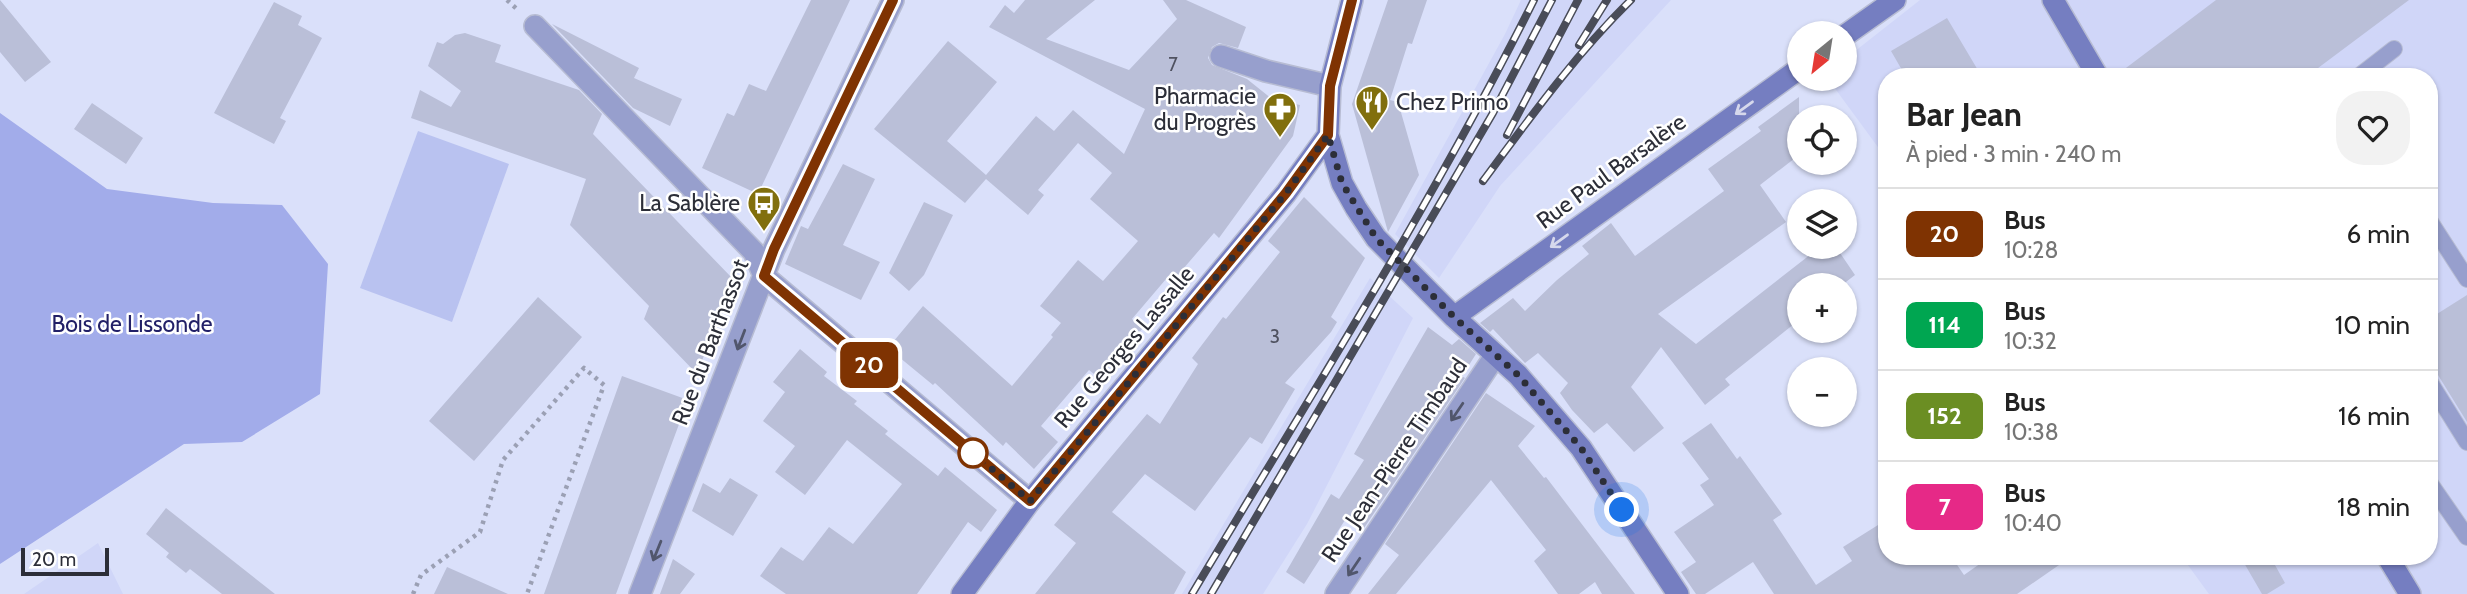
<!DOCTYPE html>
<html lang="fr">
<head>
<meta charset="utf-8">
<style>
  body { margin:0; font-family:Cabin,sans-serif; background:#f2f2f2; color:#222; height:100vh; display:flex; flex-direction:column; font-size:26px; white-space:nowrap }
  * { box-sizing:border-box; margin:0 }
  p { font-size:23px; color:#767676 }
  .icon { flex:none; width:38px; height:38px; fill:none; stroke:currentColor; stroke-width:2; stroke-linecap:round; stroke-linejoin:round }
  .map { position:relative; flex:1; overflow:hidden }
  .drawer { position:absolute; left:1878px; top:68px; width:560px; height:497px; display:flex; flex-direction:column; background:#fff; border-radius:28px; box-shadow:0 2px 5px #0004 }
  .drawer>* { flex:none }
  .badge { padding:0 14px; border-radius:10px; font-size:24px; line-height:46px }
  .needle { width:46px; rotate:210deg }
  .buttons { position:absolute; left:1787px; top:21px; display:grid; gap:14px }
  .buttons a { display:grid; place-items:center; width:70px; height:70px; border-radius:50%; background:#fff; box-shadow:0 2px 5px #0004; font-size:35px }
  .scale { position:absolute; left:21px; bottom:18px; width:88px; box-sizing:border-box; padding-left:7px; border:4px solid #2c2e38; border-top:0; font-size:19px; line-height:24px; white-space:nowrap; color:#2c2e38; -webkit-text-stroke:5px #fff; paint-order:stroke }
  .you { position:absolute; width:35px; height:35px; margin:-18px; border:5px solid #fff; border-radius:50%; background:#1a73e8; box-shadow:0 0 0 10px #1a73e833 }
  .map>.badge { position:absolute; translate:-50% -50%; box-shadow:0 0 0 4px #fff }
  .round { display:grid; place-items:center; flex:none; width:74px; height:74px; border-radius:28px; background:#f2f2f2 }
  .overview { display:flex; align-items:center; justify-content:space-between; height:119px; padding:0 28px }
  h1 { font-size:33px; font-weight:800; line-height:52px }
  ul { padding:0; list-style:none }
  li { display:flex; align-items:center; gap:21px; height:91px; padding:0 28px; border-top:2px solid #e0e0e0 }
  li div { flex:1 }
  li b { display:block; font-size:26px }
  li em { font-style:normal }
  li .badge { min-width:77px; font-weight:700; text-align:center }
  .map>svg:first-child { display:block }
</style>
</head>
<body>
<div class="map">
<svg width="2467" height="594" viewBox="0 0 2467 594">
  <rect width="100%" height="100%" fill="#dae0fa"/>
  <path fill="#d0d6f8" d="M1521,0H1671L1500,186L1439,278L1395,234L1505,34Z
    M1920,0H2467V594H2209L2182,557L2429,556V77H1886V158L1828,79H1844L1845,59Z
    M1370,278L1413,318L1307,524L1263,594H1182Z
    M98,543L123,594H24Z"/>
  <path fill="#b9c2f0" d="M418,131L509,164L452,322L360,288Z"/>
  <path fill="#a2acea" d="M0,113L107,189L213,203L282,205L328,264L320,394L242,442L184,444L0,564Z"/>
  <path fill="#babfd8" d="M0,0L51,62L25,82L0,52Z
    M811,0H850L758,194L702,168L727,113L734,116L749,84L766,91Z
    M1025,0H1095L1046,39L1129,70L1177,19L1163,0H1186L1246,27L1238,48L1219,43L1212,47L1208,58L1212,65L1247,79L1272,99L1300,105L1293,136L1219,238L1214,233L1177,276L1172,272L1132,319L1143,328L1099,378L1089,370L1041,426L1058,442L1034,469L1006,442L1003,446L935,383L933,385L888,348L923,306L1012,386L1053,337L1051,335L1061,323L1040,306L1078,260L1103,281L1138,241L1090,199L1112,173L1078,143L1038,190L1044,195L1028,215L986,179L965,203L874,129L948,41L997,82L947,141L986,175L1036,116L1054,131L1073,110L1124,154L1145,109L989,27L1005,5L1014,13Z
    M1388,0H1427L1412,44L1408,43L1390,100L1398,102L1419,175L1388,232L1352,104Z
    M2216,0H2409L2306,77H2114Z
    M274,2L302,16L298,25L322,38L280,118L286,121L274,144L214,113Z
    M1947,18L1982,77H1906L1891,51Z
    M552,24L639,68L634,78L682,99L670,126L633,108Z
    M465,33L501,45L495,62L579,90L602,114L593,134L733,279L697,374L644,319L649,306L570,225L586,179L411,118L420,90L451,107L461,91L428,66L437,42L443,44L455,35Z
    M1799,97V155L1760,185L1786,222L1658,314L1696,344L1820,247H1836L1855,275L1842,285H1799V320L1725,379L1730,385L1705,405L1661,347L1631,387L1664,428L1634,452L1607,423L1594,433L1572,410L1560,393L1568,383L1538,353L1525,363L1493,329L1490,332L1480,323L1513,298L1525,311L1557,280L1589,254L1582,246L1611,223L1635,256L1724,191L1708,169L1761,131L1758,127Z
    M92,103L143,138L126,164L74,129Z
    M843,164L875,179L843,245L880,262L861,300L785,264L801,226L808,229Z
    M1304,197L1365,258L1331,317L1337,322L1331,332L1285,383L1295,389L1262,444L1250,437L1195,511L1145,474L1112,512L1186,572L1174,594H1035L1076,543L1054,525L1147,414L1160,424L1198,364L1192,358L1223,317L1226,319L1280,252L1268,241Z
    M924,202L953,215L924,275L909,291L889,273Z
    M2467,295V422L2438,375L2429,371V319Z
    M538,297L582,337L474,461L429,421Z
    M1428,327L1452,345L1459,339L1476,354L1462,376L1465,378L1364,528L1363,527L1360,530L1345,520L1304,584L1286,572L1331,494L1339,499L1364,460L1354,454Z
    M800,349L827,372L824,376L857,401L854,404L888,431L885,434L938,476L945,467L997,510L981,532L968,522L917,594H786L760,576L781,547L803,561L829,527L853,544L902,484L847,440L805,495L775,472L795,446L763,421L785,392L773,382Z
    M622,376L688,400L616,594H544Z
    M1486,393L1535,426L1518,446L1544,478L1546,477L1635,594H1602L1595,582L1579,594H1558L1534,561L1546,550L1491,480L1396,594H1368L1399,555L1385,544Z
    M1711,423L1737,459L1740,456L1782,514L1773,520L1816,585L1852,561L1843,547L1886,520V556H1951L1964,575L1991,556H2072L2017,594H1774L1753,562L1705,594H1696L1681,572L1696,562L1674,532L1714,505L1700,485L1709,479L1682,443Z
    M730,478L758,495L733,536L692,511L703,483L720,493Z
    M166,508L275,594H222L190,569L186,573L166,557L169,553L146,534Z
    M2240,556H2270L2285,583L2267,594H2262Z
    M673,559L695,574L680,594H660Z
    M447,567L508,594H434Z"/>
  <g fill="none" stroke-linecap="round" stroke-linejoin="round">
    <defs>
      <path id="lane" d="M2358,77L2394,49
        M2429,220L2467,279
        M2429,381L2467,442
        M2429,482L2467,537"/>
      <path id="street" d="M535,26L754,252L764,276L1030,501
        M1221,56L1266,71L1330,86
        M640,594L774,249L893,0
        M1336,594L1495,356"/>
      <path id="secondary" d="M1352,0L1330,86L1328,135L1342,183L1356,208L1376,238L1454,317L1518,375L1581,448L1678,594
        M2053,0L2098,77
        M1844,36L1895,0
        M1454,317L1799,69
        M2387,556L2410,594
        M962,594L1030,501L1286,193L1328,135"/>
    </defs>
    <use href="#lane" stroke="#b7bcd3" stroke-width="18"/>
    <use href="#street" stroke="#b7bcd3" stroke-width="24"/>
    <use href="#secondary" stroke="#b7bcd3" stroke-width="24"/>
    <path stroke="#9ba0b4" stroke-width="4.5" stroke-dasharray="3.5 5" stroke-linecap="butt" d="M507,0L519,11
      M413,594L421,575L480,532L503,460L584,368L604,385L527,594"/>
    <use href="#lane" stroke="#979fcd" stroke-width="16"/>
    <use href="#street" stroke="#979fcd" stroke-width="21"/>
    <use href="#secondary" stroke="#757ec1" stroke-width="21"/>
    <defs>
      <path id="rail" d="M1579,45L1607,0
        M1507,135L1578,0
        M1483,181C1529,119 1575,55 1631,0
        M1192,594C1309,398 1432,204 1534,0
        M1211,594L1493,113L1552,0"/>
    </defs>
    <use href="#rail" stroke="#494c58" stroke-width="8"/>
    <use href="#rail" stroke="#fff" stroke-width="5" stroke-dasharray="16" stroke-linecap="butt"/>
  </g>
  <defs><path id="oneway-shaft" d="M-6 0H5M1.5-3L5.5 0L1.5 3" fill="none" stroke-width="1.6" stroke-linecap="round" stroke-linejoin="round" transform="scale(1.75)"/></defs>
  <g stroke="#d6d8ec">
    <use href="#oneway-shaft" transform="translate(1744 108) rotate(144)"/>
    <use href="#oneway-shaft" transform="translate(1559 241) rotate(144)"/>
  </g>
  <g stroke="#51566c">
    <use href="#oneway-shaft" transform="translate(741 340) rotate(111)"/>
    <use href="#oneway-shaft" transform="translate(1457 412) rotate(124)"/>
    <use href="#oneway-shaft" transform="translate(657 551) rotate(112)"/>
    <use href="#oneway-shaft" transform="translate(1354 567) rotate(124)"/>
  </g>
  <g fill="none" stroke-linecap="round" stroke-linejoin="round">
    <defs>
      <path id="line" d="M893,0L774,249L764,276L1030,501L1286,193L1328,135L1330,86L1352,0"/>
    </defs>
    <use href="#line" stroke="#fff" stroke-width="16"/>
    <use href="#line" stroke="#7f3302" stroke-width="10"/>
    <path stroke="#2c2e38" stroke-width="7" stroke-dasharray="0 12.6" d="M973,453L1030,501L1286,193L1328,135L1342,183L1376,238L1454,317L1518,375L1581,448L1622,510"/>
  </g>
  <defs>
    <symbol id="restaurant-pin" viewBox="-11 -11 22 30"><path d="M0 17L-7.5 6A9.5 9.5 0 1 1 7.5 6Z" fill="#816f0d" stroke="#fff"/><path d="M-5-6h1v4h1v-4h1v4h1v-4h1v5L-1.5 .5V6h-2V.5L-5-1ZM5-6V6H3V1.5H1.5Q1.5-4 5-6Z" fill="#fff"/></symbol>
    <symbol id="pharmacy-pin" viewBox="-11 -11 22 30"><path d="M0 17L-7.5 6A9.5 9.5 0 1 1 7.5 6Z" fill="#816f0d" stroke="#fff"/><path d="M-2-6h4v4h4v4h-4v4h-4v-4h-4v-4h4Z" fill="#fff"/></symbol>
    <symbol id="bus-pin" viewBox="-11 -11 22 30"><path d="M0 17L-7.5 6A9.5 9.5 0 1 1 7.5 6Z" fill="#816f0d" stroke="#fff"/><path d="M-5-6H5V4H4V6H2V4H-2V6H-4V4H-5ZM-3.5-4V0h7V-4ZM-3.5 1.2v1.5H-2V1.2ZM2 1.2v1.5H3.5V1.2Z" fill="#fff"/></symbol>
  </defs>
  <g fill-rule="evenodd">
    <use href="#restaurant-pin" x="1353" y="83" width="38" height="52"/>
    <use href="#pharmacy-pin" x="1261" y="90" width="38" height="52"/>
    <use href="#bus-pin" x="745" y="184" width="38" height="52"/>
  </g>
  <circle fill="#fff" stroke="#7f3302" stroke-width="3.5" cx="973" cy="453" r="14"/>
  <g text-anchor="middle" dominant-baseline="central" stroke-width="5" stroke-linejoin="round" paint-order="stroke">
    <g font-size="19" fill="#505260">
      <text x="1173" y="64">7</text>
      <text x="1275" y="336">3</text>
    </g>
    <g font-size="23" fill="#2c2e38" stroke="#fff" text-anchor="end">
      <text x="1256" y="96">Pharmacie<tspan x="1256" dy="26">du Progrès</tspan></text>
      <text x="1396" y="102" text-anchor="start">Chez Primo</text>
      <text x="740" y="203">La Sablère</text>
    </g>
    <g font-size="23" fill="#2c2e38" stroke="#fff">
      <text transform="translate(1611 171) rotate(-36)">Rue Paul Barsalère</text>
      <text transform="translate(710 342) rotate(-69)">Rue du Barthassot</text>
      <text transform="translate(1124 347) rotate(-50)">Rue Georges Lassalle</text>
      <text transform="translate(1394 460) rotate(-56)">Rue Jean-Pierre Timbaud</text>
    </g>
    <g font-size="23" fill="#222067" stroke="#fff">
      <text x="132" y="324">Bois de Lissonde</text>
    </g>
  </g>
</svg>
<div class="buttons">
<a><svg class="needle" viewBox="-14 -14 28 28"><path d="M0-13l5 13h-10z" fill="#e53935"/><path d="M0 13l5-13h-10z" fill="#767676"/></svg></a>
<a><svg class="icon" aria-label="locate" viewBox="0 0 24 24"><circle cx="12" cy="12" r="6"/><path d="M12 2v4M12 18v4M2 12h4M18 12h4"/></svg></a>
<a><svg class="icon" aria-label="layers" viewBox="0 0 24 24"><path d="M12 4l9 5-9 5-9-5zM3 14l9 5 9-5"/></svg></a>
<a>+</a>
<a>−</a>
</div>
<div class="scale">20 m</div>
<div class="you" style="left:1622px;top:510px"></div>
<b class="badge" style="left:869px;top:365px;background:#7f3302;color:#fff">20</b>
<section class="drawer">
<div class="overview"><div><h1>Bar Jean</h1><p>À pied · 3 min · 240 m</p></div><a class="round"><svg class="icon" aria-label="heart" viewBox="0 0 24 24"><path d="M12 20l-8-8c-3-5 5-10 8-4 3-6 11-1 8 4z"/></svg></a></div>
<ul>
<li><span class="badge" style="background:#7f3302;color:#fff">20</span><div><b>Bus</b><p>10:28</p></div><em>6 min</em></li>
<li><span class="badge" style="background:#00a651;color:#fff">114</span><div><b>Bus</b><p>10:32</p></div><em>10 min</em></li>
<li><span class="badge" style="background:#6b8e23;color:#fff">152</span><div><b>Bus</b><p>10:38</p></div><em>16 min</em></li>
<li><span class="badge" style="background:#e62987;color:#fff">7</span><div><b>Bus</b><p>10:40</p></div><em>18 min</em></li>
</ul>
</section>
</div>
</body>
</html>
